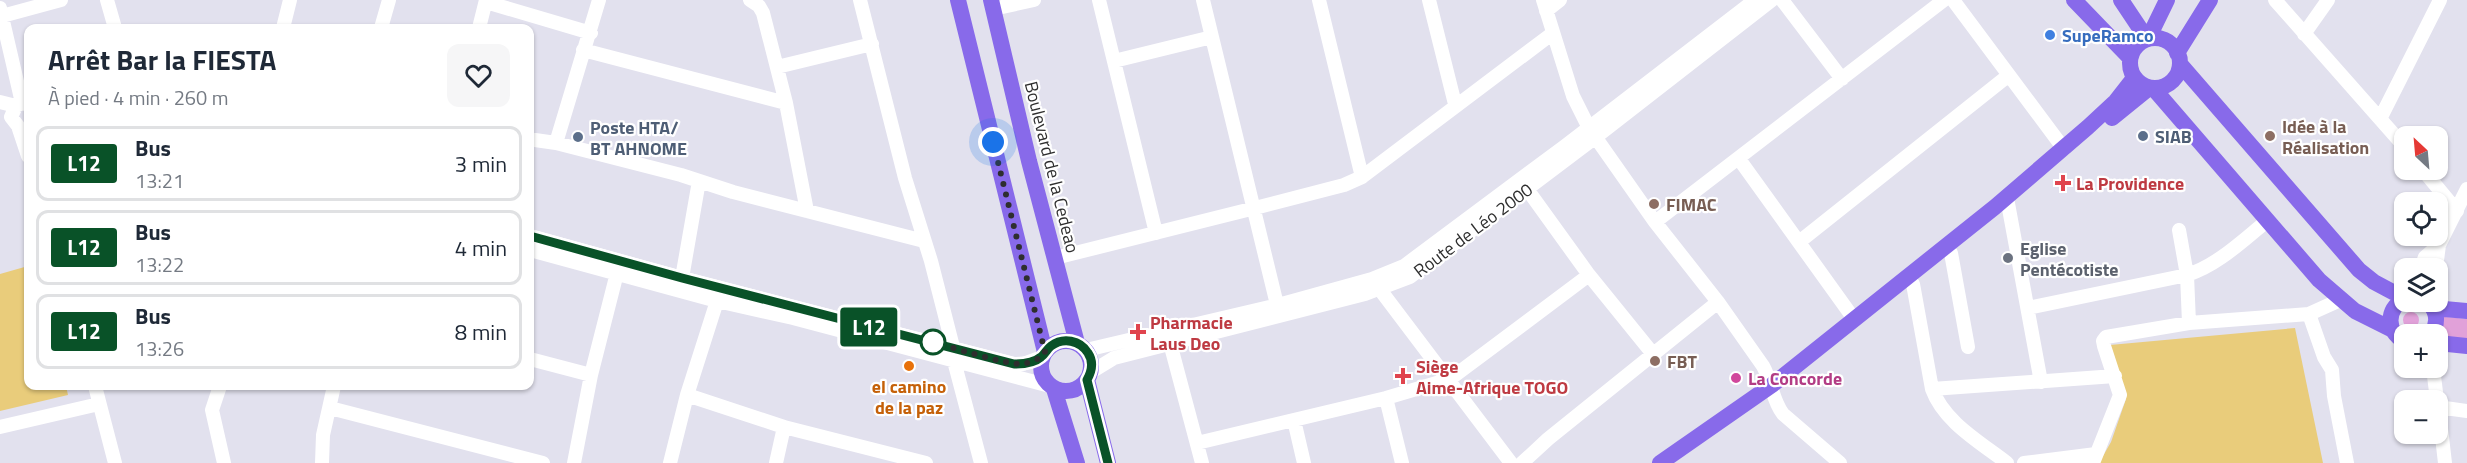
<!DOCTYPE html>
<html lang="fr">
<head>
<meta charset="utf-8">
<style>
  body { margin:0; font-family:"Titillium Web",sans-serif; background:#f6f6f7; color:#1f2937; height:100vh; display:flex; flex-direction:column; font-size:22px; white-space:nowrap }
  * { box-sizing:border-box; margin:0 }
  p { font-size:20px; color:#747a83 }
  .icon { flex:none; width:33px; height:33px; fill:none; stroke:currentColor; stroke-width:2; stroke-linecap:round; stroke-linejoin:round }
  .map { position:relative; flex:1; overflow:hidden }
  .details { position:absolute; left:24px; top:24px; width:510px; height:366px; display:flex; flex-direction:column; background:#fff; border-radius:12px; box-shadow:0 2px 4px #0004 }
  .details>* { flex:none }
  .badge { padding:0 12px; border-radius:4px; font-size:21px; line-height:39px }
  .needle { width:39px; rotate:334deg }
  .tools { position:absolute; left:2394px; top:126px; display:grid; gap:12px }
  .tools a { display:grid; place-items:center; width:54px; height:54px; border-radius:12px; background:#fff; box-shadow:0 2px 4px #0004; font-size:30px }
  .you { position:absolute; width:30px; height:30px; margin:-15px; border:4px solid #fff; border-radius:50%; background:#1a73e8; box-shadow:0 0 0 9px #1a73e833 }
  .map>.badge { position:absolute; translate:-50% -50%; box-shadow:0 0 0 3px #fff }
  .round { display:grid; place-items:center; flex:none; width:63px; height:63px; border-radius:12px; background:#f6f6f7 }
  .headline { display:flex; align-items:center; justify-content:space-between; height:102px; padding:0 24px }
  h1 { font-size:28px; font-weight:700; line-height:45px }
  ul { padding:0; list-style:none }
  li { display:flex; align-items:center; gap:18px; height:75px; margin:0 12px 9px; padding:0 12px; border:3px solid #e0e1e3; border-radius:12px }
  li div { flex:1 }
  li b { display:block; font-size:22px }
  li em { font-style:normal }
  li .badge { min-width:66px; font-weight:700; text-align:center }
  .map>svg:first-child { display:block }
</style>
</head>
<body>
<div class="map">
<svg width="2467" height="463" viewBox="0 0 2467 463">
  <rect width="100%" height="100%" fill="#e2e1ee"/>
  <path fill="#e1a1d9" d="M2403 320a8 8 0 1 1 16 0a8 8 0 1 1-16 0Z
    M2438,316L2467,319V339L2443,337L2436,333Z"/>
  <path fill="#e9cc7b" d="M28,266V386H66L68,395L0,411V274Z
    M2295,328L2323,463H2099L2111,442L2126,399L2109,352L2110,345Z"/>
  <g fill="none" stroke-linecap="round" stroke-linejoin="round">
    <path stroke="#fff" stroke-width="14" d="M107,0L115,28
      M750,0L759,6L763,13L786,103L807,211
      M860,0L905,178L931,261L953,347L954,361L981,463
      M1099,0L1156,233
      M1203,0L1279,313
      M1319,0L1362,177
      M1429,0L1455,104
      M1543,0L1573,96L1589,128L1655,222L1718,302L1763,366C1772,382 1772,400 1783,414L1840,463
      M1782,0L1842,79
      M1953,0L2064,149
      M2275,0L2404,146
      M486,2L591,33
      M0,8L22,103
      M993,9L1034,0
      M1546,11L1560,0
      M2,16L61,0
      M283,28L290,0
      M381,28L389,0
      M479,28L486,0
      M2304,34L2328,0
      M583,50L786,103
      M1114,61L1212,37
      M777,67L872,44
      M0,102L16,106
      M28,104L22,103L16,106L11,117L18,126L28,156
      M2380,119L2440,0
      M535,140L556,143L681,175L733,192L924,241
      M556,143L599,0
      M1739,159L1854,319
      M2423,170L2457,211
      M1527,189L1589,275L1653,354
      M2007,198L2041,382
      M1655,222L1944,0
      M530,236L682,278L1014,364H1023L1042,357
      M1799,242L2009,75
      M530,250L717,301L793,318L1050,386
      M1951,253L1968,347
      M1055,258L1255,208L1344,185L1362,177L1553,33
      M2421,268L2425,257L2439,245L2467,189
      M2436,268L2439,245
      M682,278L699,181
      M1375,283L1511,463
      M1913,284L1932,389C1944,422 1980,442 2007,463
      M2028,308L2187,275L2179,230
      M2309,314L2324,357L2332,370L2334,396L2347,463
      M2189,323L2187,275C2218,265 2242,241 2267,221
      M1170,343L1202,463
      M1086,350L1278,305L1372,279L1404,266L1565,146L1755,0
      M530,359L591,375
      M2433,368L2437,400
      M1091,372L1114,358L1365,294L1410,277L1596,137L1772,0
      M95,386L115,463
      M220,386L212,410L224,463
      M1932,389L2115,376
      M687,395L784,427
      M1386,398L1402,463
      M2438,402L2445,463
      M2438,407L2467,411
      M330,408L543,463
      M1294,420L1304,463
      M0,427L99,404
      M1197,443L1386,398L1450,379L1589,275
      M322,463L323,435L334,386
      M574,463L591,375L617,273
      M670,463L687,395L717,301
      M776,463L784,427L926,463
      M1522,463L1548,439L1718,302
      M2024,463L2096,454
      M2093,463L2120,395L2104,346L2103,341L2106,337L2189,323L2309,314L2340,300"/>
    <path stroke="#886aea" stroke-width="16" d="M958,0L1045,352
      M991,0L1029,161L1077,343
      M2074,0L2130,58
      M2121,0L2147,39
      M2149,37L2167,0
      M2130 63a25 25 0 1 1 50 0a25 25 0 1 1-50 0Z
      M2177,53L2210,0
      M2180,64L2359,270L2374,282L2404,298
      M2154,89L2319,280L2355,311L2393,330
      M2112,118L2149,88
      M2404,299C2386,310 2386,331 2404,341
      M2428,302C2437,311 2439,323 2431,334
      M2433,308L2467,311
      M1041 366a25 25 0 1 1 50 0a25 25 0 1 1-50 0Z
      M2438,343L2467,346
      M1087,380L1108,463
      M1054,389L1077,463
      M1660,463L1772,385L1995,207L2088,127L2116,101L2134,78"/>
  </g>
  <g fill="none" stroke-linecap="round" stroke-linejoin="round">
    <defs>
      <path id="line" d="M530,236L682,278L1014,364C1023,364 1034,363 1041,357C1045,354 1047,349 1051,346C1063,337 1080,340 1088,353C1094,362 1092,371 1087,380L1108,463"/>
    </defs>
    <use href="#line" stroke="#fff" stroke-width="14"/>
    <use href="#line" stroke="#095228" stroke-width="9"/>
    <path stroke="#2e2e2e" stroke-width="6" stroke-dasharray="0 10.8" d="M933,342C943,345 1008,365 1021,364C1030,363 1041,359 1045,352L993,142"/>
  </g>
  <circle fill="#3f7fe0" stroke="#fff" stroke-width="2" cx="2050" cy="35" r="6"/>
  <g fill="#5c6f8a" stroke="#fff" stroke-width="2">
    <circle cx="2143" cy="136" r="6"/>
    <circle cx="578" cy="137" r="6"/>
  </g>
  <g fill="#8d6e63" stroke="#fff" stroke-width="2">
    <circle cx="2270" cy="136" r="6"/>
    <circle cx="1654" cy="204" r="6"/>
    <circle cx="1655" cy="361" r="6"/>
  </g>
  <g fill="#e0444e" stroke="#fff" stroke-width="2">
    <path d="M2060 174h6v6h6v6h-6v6h-6v-6h-6v-6h6z"/>
    <path d="M1135 323h6v6h6v6h-6v6h-6v-6h-6v-6h6z"/>
    <path d="M1400 367h6v6h6v6h-6v6h-6v-6h-6v-6h6z"/>
  </g>
  <circle fill="#6b7280" stroke="#fff" stroke-width="2" cx="2008" cy="258" r="6"/>
  <circle fill="#fff" stroke="#095228" stroke-width="3" cx="933" cy="342" r="12"/>
  <circle fill="#e8710a" stroke="#fff" stroke-width="2" cx="909" cy="366" r="6"/>
  <circle fill="#d1479c" stroke="#fff" stroke-width="2" cx="1736" cy="378" r="6"/>
  <g text-anchor="middle" dominant-baseline="central" stroke-width="4.5" stroke-linejoin="round" paint-order="stroke">
    <g font-size="18" font-weight="bold" fill="#366cbe" stroke="#fff" text-anchor="start">
      <text x="2062" y="35">SupeRamco</text>
    </g>
    <g font-size="18" font-weight="bold" fill="#785e54" stroke="#fff" text-anchor="start">
      <text x="2282" y="126">Idée à la<tspan x="2282" dy="21">Réalisation</tspan></text>
      <text x="1666" y="204">FIMAC</text>
      <text x="1667" y="361">FBT</text>
    </g>
    <g font-size="18" font-weight="bold" fill="#4e5e75" stroke="#fff" text-anchor="start">
      <text x="590" y="127">Poste HTA/<tspan x="590" dy="21">BT AHNOME</tspan></text>
      <text x="2155" y="136">SIAB</text>
    </g>
    <g font-size="18" fill="#2e2e2e" stroke="#fff">
      <text transform="translate(1052 167) rotate(76)">Boulevard de la Cedeao</text>
      <text transform="translate(1473 230) rotate(-37)">Route de Léo 2000</text>
    </g>
    <g font-size="18" font-weight="bold" fill="#be3a42" stroke="#fff" text-anchor="start">
      <text x="2076" y="183">La Providence</text>
      <text x="1150" y="322">Pharmacie<tspan x="1150" dy="21">Laus Deo</tspan></text>
      <text x="1416" y="366">Siège<tspan x="1416" dy="21">Aime-Afrique TOGO</tspan></text>
    </g>
    <g font-size="18" font-weight="bold" fill="#5b616d" stroke="#fff" text-anchor="start">
      <text x="2020" y="248">Eglise<tspan x="2020" dy="21">Pentécotiste</tspan></text>
    </g>
    <g font-size="18" font-weight="bold" fill="#b23c85" stroke="#fff" text-anchor="start">
      <text x="1748" y="378">La Concorde</text>
    </g>
    <g font-size="18" font-weight="bold" fill="#c56008" stroke="#fff">
      <text x="909" y="386">el camino<tspan x="909" dy="21">de la paz</tspan></text>
    </g>
  </g>
</svg>
<div class="tools">
<a><svg class="needle" viewBox="-14 -14 28 28"><path d="M0-13l5 13h-10z" fill="#e53935"/><path d="M0 13l5-13h-10z" fill="#747a83"/></svg></a>
<a><svg class="icon" aria-label="locate" viewBox="0 0 24 24"><circle cx="12" cy="12" r="6"/><path d="M12 2v4M12 18v4M2 12h4M18 12h4"/></svg></a>
<a><svg class="icon" aria-label="layers" viewBox="0 0 24 24"><path d="M12 4l9 5-9 5-9-5zM3 14l9 5 9-5"/></svg></a>
<a>+</a>
<a>−</a>
</div>
<div class="you" style="left:993px;top:142px"></div>
<b class="badge" style="left:869px;top:327px;background:#095228;color:#fff">L12</b>
<section class="details">
<div class="headline"><div><h1>Arrêt Bar la FIESTA</h1><p>À pied · 4 min · 260 m</p></div><a class="round"><svg class="icon" aria-label="heart" viewBox="0 0 24 24"><path d="M12 20l-8-8c-3-5 5-10 8-4 3-6 11-1 8 4z"/></svg></a></div>
<ul>
<li><span class="badge" style="background:#095228;color:#fff">L12</span><div><b>Bus</b><p>13:21</p></div><em>3 min</em></li>
<li><span class="badge" style="background:#095228;color:#fff">L12</span><div><b>Bus</b><p>13:22</p></div><em>4 min</em></li>
<li><span class="badge" style="background:#095228;color:#fff">L12</span><div><b>Bus</b><p>13:26</p></div><em>8 min</em></li>
</ul>
</section>
</div>
</body>
</html>
